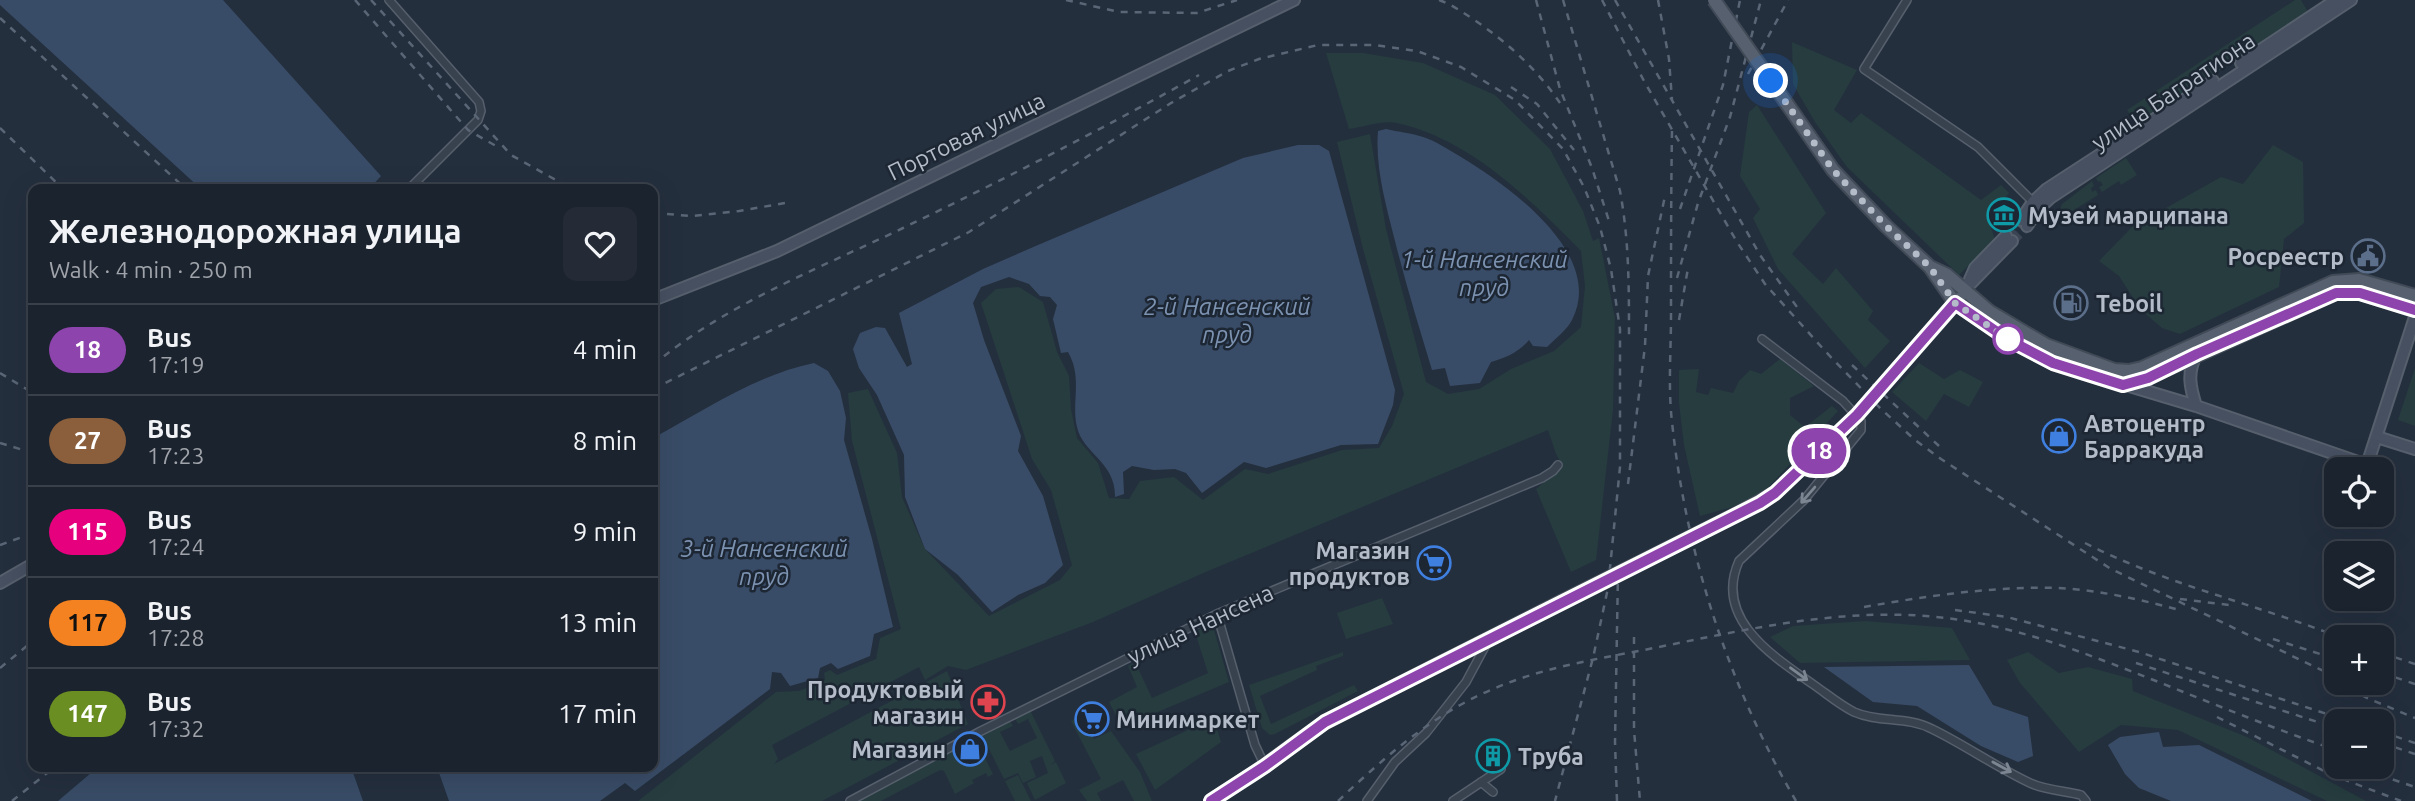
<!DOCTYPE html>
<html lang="en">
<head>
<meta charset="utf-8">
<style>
  body { margin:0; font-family:Ubuntu,sans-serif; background:#242b36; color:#f1f3f6; height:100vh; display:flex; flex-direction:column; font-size:26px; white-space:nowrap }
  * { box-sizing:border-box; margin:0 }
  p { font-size:23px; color:#a0a4aa }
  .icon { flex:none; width:38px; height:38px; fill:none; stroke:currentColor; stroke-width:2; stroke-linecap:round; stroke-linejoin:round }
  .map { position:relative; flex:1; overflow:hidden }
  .sheet { position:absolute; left:28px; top:184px; width:630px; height:588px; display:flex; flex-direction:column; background:#1b232e; border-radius:14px; box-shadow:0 7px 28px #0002,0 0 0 2px #39404a }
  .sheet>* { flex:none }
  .badge { padding:0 14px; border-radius:23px; font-size:24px; line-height:46px }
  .fabs { position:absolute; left:2324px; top:457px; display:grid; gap:14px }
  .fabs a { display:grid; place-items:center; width:70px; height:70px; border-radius:14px; background:#1b232e; box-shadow:0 7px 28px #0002,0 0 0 2px #39404a; font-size:35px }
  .you { position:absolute; width:35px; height:35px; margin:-18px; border:5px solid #fff; border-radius:50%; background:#1a73e8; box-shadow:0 0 0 10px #1a73e833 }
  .map>.badge { position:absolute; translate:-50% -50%; box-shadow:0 0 0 4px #fff }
  .round { display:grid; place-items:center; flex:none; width:74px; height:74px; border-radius:14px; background:#242b36 }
  .overview { display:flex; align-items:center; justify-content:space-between; height:119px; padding:0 21px }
  h1 { font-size:33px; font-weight:700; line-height:52px }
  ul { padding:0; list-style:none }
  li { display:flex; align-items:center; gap:21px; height:91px; padding:0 21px; border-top:2px solid #39404a }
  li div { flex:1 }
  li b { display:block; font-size:26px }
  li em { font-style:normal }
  li .badge { min-width:77px; font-weight:700; text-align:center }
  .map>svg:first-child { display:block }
</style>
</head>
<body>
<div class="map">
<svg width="2415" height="801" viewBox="0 0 2415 801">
  <rect width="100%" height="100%" fill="#242f3e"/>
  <path fill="#263c3f" d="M2295,0H2301L2309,14L2136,124L2127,110Z
    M1792,42L1857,70L1834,110L1851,123L1861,113L1981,200L2001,185L2009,193L1988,220L1995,239L1959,275L1847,167L1815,122L1793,84Z
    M1326,53H1363L1423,63L1495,95L1550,149L1583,211L1593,241L1599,238L1615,318L1613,410L1596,560L1571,572L1536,489L1563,466L1556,454L1548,430L1208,571L1093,622L966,670L948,666L925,680L919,667L772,745L778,759L774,764L947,671L968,724L822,801H638L776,692L799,691L825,680L824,673L830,670L837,675L876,659L880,638L901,629L852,441L848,393L868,389L897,453L902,497L925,549L989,616L1060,580L1072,565L1051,490L1032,459L981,303L996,289L1019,287L1043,302L1057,352L1069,376L1071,409L1077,438L1098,463L1109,498L1129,499L1140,481L1174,477L1203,500L1245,469L1268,474L1342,450L1379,448L1392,426L1404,394L1363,249L1337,142L1370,134L1386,229L1426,382L1448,394L1479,389L1511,369L1554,351L1581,327L1585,286L1581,251C1531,200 1470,139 1397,123C1383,120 1363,127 1349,129Z
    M1757,105L1826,213L1792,254L1823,284L1836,268L1873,311L1868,320L1890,341L1865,368L1778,269L1753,218L1760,209L1740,176L1749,112Z
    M2273,145L2303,162L2304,223L2284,239L2279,287L2180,334L2162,328L2141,310L2119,276L2099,261L2132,227L2221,177L2243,184Z
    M2126,158L2137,175L2121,185L2119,181L2102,192L2099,187L2103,185L2100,181L2098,182L2096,178Z
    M2092,181L2094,186L2091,188L2092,192L2096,190L2098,195L2063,217L2059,211L2062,204Z
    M1780,359L1814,386L1790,398V415L1805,427L1832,406L1838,411L1767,489L1736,506L1700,516L1684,445L1679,403V370L1699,369L1696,392L1708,395L1711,388L1733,393L1739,381L1750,370L1761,374Z
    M1919,363L1944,379L1960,370L1983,382L1969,407L1944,394L1926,421L1892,392Z
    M2415,368V426L2398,420Z
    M1382,598L1393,624L1346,639L1337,613Z
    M1865,621L1952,628L1970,660L1800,663L1770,637L1793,626Z
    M1212,623L1229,682L1122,727L1109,702L1137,687L1128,666L1135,662L1152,698L1208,673L1195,632Z
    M1343,652V656L1316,666L1317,670L1260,696L1271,724L1354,685L1358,691L1275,734L1270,735L1262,728L1249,685Z
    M2028,652L2059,673L2088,667L2132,679L2133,691L2247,737L2366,801H2327L2178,730L2121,725L2079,752L2020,683L2007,660Z
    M1029,708L1055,761L1050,765L1056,762L1066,783L1035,800L1027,783L1048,773L1042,756L1030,761L1036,777L1023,783L1018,773L1004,779L981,733L1009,719L1013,726L1000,732L1010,751L1037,738L1028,719L1018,724L1014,717Z
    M1082,714L1094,739L1111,731L1140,772L1152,801H1134L1123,780L1097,793L1101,801H1087L1079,790L1101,779L1071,721Z
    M1214,718L1221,742L1155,790L1136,754Z
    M958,747L965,758L981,750L993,774L988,777L986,773L972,780L974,783L955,794L944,771L940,770L881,801H856Z
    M1018,775L1031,801H1015L1005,781Z"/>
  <path fill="#394c67" d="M0,0H223L381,176L369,189H201L0,5Z
    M1386,129C1398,132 1412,133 1423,137C1436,141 1449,150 1461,157C1507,185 1606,254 1572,320C1567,330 1555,339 1547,347L1533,346L1529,340C1519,352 1506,358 1491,362L1480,383L1450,386L1445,368L1432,370C1419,327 1406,285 1395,241C1386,205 1375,168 1378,131Z
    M1298,145H1319L1329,151L1395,390L1393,405L1378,444L1341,445L1266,468L1244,462L1202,493L1186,473L1175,469L1154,470L1132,466L1123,472L1124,494L1115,497C1116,462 1083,454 1077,427C1071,402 1083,378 1068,352L1061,353L1053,319L1057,305L1050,297L1040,296L1029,284L1009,277L981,287L973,303L984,340L1021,436L1018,451L1043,496L1063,565L1045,583L1018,595L992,612L958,575L925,549L905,497L904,455L877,395L859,368L853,349L860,333L876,327L885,328L907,367L912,364L899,313L983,269L1038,245L1243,158Z
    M814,363L828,371L840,391L846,418L844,440L872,539L893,627L874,634L870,656L838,669L831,663L820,668L818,678L790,686L781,673L772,672L770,689L635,791L625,783L600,801H449L437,767L653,766V438C705,410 756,375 814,363Z
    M1969,665L1993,705L2028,717L2033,756L2018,762L1981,746L1917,706L1873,702L1824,667Z
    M2159,732L2163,747L2199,745L2312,801H2171L2139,788L2125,774L2108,745L2120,737Z
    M98,767H351L363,801H58Z"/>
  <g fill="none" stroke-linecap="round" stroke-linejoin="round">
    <path stroke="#3a4453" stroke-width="10" stroke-dasharray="10 5" stroke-linecap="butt" d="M2006,236L2021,220
      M2012,241L2027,226"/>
    <defs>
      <path id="street" d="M389,0L479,102L481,111L478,120L409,189
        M1907,0L1864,69L1978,147L2033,202
        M1762,339L1843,401L1861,421V430L1804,500L1739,561C1713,619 1774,657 1814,685C1827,694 1840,705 1854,712C1879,723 1907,716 1932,729C1965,745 1996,767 2030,783C2045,790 2065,791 2081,795L2086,801
        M1217,614L1255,745L1265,766
        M1481,782L1493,792
        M850,801L979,732L1219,613L1542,478L1553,471L1558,465
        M1367,801L1395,762L1426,733L1466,682L1488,641
        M1453,801L1501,769"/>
      <path id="secondary" d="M2241,63L2336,0
        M2021,220L2033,202L2047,189L2213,81
        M2027,226L2038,209L2050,198L2351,0
        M1971,283L2012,241
        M1965,291L1975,268L2006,236
        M653,300L777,251L1294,0
        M2126,385L2196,406L2367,465L2415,317
        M2196,406C2190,387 2187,373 2196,355
        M2377,437L2415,449
        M0,583L33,564"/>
      <path id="primary" d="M1785,101L1833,170L1886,226L1930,267L1955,303L2009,340L2053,363L2123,385L2136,383L2336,293H2360L2415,310
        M1930,267L1947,275L1990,312L2046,345L2114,370L2129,371L2142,368L2333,282L2359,280L2415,296
        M1737,514L1775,493L1857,415L1959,299
        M1211,801L1253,774L1325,722L1561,602"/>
    </defs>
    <use href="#street" stroke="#565f6c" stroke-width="10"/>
    <use href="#secondary" stroke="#565f6c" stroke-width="14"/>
    <use href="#primary" stroke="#414a57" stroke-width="16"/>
    <use href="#street" stroke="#38414e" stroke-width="7"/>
    <use href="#secondary" stroke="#465061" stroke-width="10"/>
    <use href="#primary" stroke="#56606e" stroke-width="12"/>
    <path stroke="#5a6575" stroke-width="2.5" stroke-dasharray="7 7" stroke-linecap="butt" d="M355,0L468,130L496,146
      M371,0L511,155L572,189
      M1066,0L1119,12L1197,13L1237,0
      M1439,0C1451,4 1462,12 1473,19C1508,43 1536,68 1560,103
      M1536,0L1560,89L1592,168L1610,224
      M1563,0L1620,191C1629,239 1629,287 1629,336
      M1602,0L1644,81L1737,242L1765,284L1826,352L1879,407L1915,440L1941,459L2111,569L2336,677
      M1615,0L1760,255L1797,307
      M1658,0L1669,59L1672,100
      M0,18L186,189
      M1748,74L1788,0
      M1511,87L1537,104L1574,150
      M0,128L63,189
      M1672,131C1671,193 1671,254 1671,316C1671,351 1668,387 1672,422C1686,555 1729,686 1796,801
      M1680,209L1723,85L1740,0
      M653,213L692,216L739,211L791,202
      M653,274L658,273
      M1677,278L1698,203L1730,117L1761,0
      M1679,320L1688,268
      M653,365C726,304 818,269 903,228C1003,180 1102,129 1199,75
      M1852,365L1939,446
      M0,373L33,393
      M653,389L969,232L1171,103L1228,71L1259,59L1318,45H1374L1417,51L1461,67L1515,100L1563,149L1584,187L1600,227L1611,269L1620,329V467L1608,588L1593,658L1555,801
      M0,443L33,453
      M1628,484L1645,346L1648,276L1665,196
      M2085,543C2165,584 2255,604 2339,637
      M0,545L33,533
      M2180,599L2229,605
      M1864,607C1927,596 1994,586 2058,588C2098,590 2138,599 2176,609
      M1955,610L2007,617L2139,652L2348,721
      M1634,637V730L1640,801
      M2273,639L2336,659
      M2382,653L2415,664
      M2136,663L2336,728
      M0,668L33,641
      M2382,673L2415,684
      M2337,682L2367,698L2415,718
      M2217,717L2332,775L2401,801
      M2382,732L2415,743
      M2382,743L2415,754
      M2353,766L2415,787
      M12,801L56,766
      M1338,801C1385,757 1433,714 1493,689C1546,666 1604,658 1659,647C1768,625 1872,601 1983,624C2043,636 2100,659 2156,681C2216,705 2275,729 2336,750
      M1617,801L1615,742L1618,573"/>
    <defs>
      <path id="primary-bridge" d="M1714,0L1785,101
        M1561,602L1737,514"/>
    </defs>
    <use href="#primary-bridge" stroke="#414a57" stroke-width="16" stroke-linecap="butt"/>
    <use href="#primary-bridge" stroke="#56606e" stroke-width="12"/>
  </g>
  <defs><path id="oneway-shaft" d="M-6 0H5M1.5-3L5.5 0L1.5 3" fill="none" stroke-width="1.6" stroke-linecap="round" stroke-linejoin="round" transform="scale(1.75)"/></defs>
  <g stroke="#7c8592">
    <use href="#oneway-shaft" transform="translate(1808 495) rotate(131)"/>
    <use href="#oneway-shaft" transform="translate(1799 674) rotate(36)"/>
    <use href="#oneway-shaft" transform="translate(2002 767) rotate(29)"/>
  </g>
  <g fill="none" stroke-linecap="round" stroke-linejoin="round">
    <defs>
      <path id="line" d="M1211,801L1265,766L1325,722L1760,503L1775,493L1857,415L1955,303L2009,340L2053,363L2123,385L2148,378L2197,354L2336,293H2360L2415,310"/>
    </defs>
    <use href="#line" stroke="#fff" stroke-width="16"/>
    <use href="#line" stroke="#8e44ad" stroke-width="10"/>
    <path stroke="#b4bcc9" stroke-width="7" stroke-dasharray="0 12.6" d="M1771,81L1833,170L1886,226L1930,267L1955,303L2008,339"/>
  </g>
  <defs>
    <symbol id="museum-ring" viewBox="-11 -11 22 22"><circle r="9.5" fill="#1d2633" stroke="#0f9aa8" stroke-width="1.5"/><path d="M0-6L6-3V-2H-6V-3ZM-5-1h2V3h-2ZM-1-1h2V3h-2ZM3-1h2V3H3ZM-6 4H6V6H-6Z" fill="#0f9aa8"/></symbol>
    <symbol id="civic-ring" viewBox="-11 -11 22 22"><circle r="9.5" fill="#1d2633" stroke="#5c6f8a" stroke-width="1.5"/><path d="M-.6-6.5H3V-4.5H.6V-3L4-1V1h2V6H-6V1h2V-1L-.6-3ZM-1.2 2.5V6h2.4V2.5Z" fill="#5c6f8a"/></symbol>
    <symbol id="fuel-ring" viewBox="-11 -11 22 22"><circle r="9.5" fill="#1d2633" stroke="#5c6f8a" stroke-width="1.5"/><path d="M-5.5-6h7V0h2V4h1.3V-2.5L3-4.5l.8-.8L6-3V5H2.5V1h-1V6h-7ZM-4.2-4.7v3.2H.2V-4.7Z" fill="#5c6f8a"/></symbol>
    <symbol id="shop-ring" viewBox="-11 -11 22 22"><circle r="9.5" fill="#1d2633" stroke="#3f7fe0" stroke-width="1.5"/><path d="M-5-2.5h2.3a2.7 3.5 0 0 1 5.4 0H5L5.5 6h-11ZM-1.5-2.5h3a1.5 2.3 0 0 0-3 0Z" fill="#3f7fe0"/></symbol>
    <symbol id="supermarket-ring" viewBox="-11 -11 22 22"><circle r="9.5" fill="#1d2633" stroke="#3f7fe0" stroke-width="1.5"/><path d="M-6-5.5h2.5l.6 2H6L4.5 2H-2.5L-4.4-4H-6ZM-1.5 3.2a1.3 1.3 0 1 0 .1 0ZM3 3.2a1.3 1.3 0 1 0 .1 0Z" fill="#3f7fe0"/></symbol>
    <symbol id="pharmacy-ring" viewBox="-11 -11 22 22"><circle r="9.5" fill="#1d2633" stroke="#e0444e" stroke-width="1.5"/><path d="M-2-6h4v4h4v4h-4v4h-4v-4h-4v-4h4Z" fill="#e0444e"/></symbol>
    <symbol id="building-ring" viewBox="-11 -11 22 22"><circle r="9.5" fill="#1d2633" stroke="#0f9aa8" stroke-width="1.5"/><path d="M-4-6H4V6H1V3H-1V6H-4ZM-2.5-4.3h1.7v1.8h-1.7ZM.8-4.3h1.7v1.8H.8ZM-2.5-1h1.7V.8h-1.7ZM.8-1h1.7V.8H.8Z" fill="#0f9aa8"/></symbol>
  </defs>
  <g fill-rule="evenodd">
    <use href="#museum-ring" x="1985" y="196" width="38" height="38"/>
    <use href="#civic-ring" x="2349" y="237" width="38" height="38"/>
    <use href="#fuel-ring" x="2052" y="284" width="38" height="38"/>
    <use href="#shop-ring" x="2040" y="417" width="38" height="38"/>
    <use href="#supermarket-ring" x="1415" y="544" width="38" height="38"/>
    <use href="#pharmacy-ring" x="969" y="683" width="38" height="38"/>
    <use href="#supermarket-ring" x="1073" y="700" width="38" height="38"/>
    <use href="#shop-ring" x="951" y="730" width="38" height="38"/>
    <use href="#building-ring" x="1474" y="737" width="38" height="38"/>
  </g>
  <circle fill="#fff" stroke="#8e44ad" stroke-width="3.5" cx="2008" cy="339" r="14"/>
  <g text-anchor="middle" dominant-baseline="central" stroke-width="5" stroke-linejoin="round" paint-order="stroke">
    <g font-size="23" fill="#b4bcc9" stroke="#1d2633">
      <text transform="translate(2173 91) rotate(-34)">улица Багратиона</text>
      <text transform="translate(966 136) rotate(-26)">Портовая улица</text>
      <text transform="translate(1200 624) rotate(-25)">улица Нансена</text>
    </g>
    <g font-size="23" font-weight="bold" fill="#b4bcc9" stroke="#1d2633" text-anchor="start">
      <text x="2028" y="215">Музей марципана</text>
      <text x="2344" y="256" text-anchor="end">Росреестр</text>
      <text x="2096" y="303">Teboil</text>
      <text x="2084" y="423">Автоцентр<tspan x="2084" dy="26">Барракуда</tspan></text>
      <text x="1410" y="550" text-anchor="end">Магазин<tspan x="1410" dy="26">продуктов</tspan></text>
      <text x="964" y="689" text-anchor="end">Продуктовый<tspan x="964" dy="26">магазин</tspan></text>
      <text x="1116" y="719">Минимаркет</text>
      <text x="946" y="749" text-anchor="end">Магазин</text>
      <text x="1518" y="756">Труба</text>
    </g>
    <g font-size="24" font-style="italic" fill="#7c92b1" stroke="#1d2633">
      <text x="1484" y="259">1-й Нансенский<tspan x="1484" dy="28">пруд</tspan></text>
      <text x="1227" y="306">2-й Нансенский<tspan x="1227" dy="28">пруд</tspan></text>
      <text x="764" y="548">3-й Нансенский<tspan x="764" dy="28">пруд</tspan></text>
    </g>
  </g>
</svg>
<div class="fabs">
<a><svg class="icon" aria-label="locate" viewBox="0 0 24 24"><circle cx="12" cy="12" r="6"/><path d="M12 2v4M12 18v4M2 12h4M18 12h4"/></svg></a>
<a><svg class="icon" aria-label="layers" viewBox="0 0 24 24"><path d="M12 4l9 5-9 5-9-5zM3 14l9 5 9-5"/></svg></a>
<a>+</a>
<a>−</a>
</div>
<div class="you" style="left:1771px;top:81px"></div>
<b class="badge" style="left:1819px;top:451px;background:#8e44ad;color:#fff">18</b>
<section class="sheet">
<div class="overview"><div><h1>Железнодорожная улица</h1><p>Walk · 4 min · 250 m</p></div><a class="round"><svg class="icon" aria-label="heart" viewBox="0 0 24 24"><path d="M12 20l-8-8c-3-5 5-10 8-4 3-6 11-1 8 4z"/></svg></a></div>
<ul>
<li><span class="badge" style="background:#8e44ad;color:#fff">18</span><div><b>Bus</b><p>17:19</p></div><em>4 min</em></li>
<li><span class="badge" style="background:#8b5e3c;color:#fff">27</span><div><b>Bus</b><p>17:23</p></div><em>8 min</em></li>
<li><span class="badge" style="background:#e6007e;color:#fff">115</span><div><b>Bus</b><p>17:24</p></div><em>9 min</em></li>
<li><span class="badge" style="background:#f58220;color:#111">117</span><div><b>Bus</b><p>17:28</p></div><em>13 min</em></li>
<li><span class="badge" style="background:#6b8e23;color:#fff">147</span><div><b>Bus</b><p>17:32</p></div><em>17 min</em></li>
</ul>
</section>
</div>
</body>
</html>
